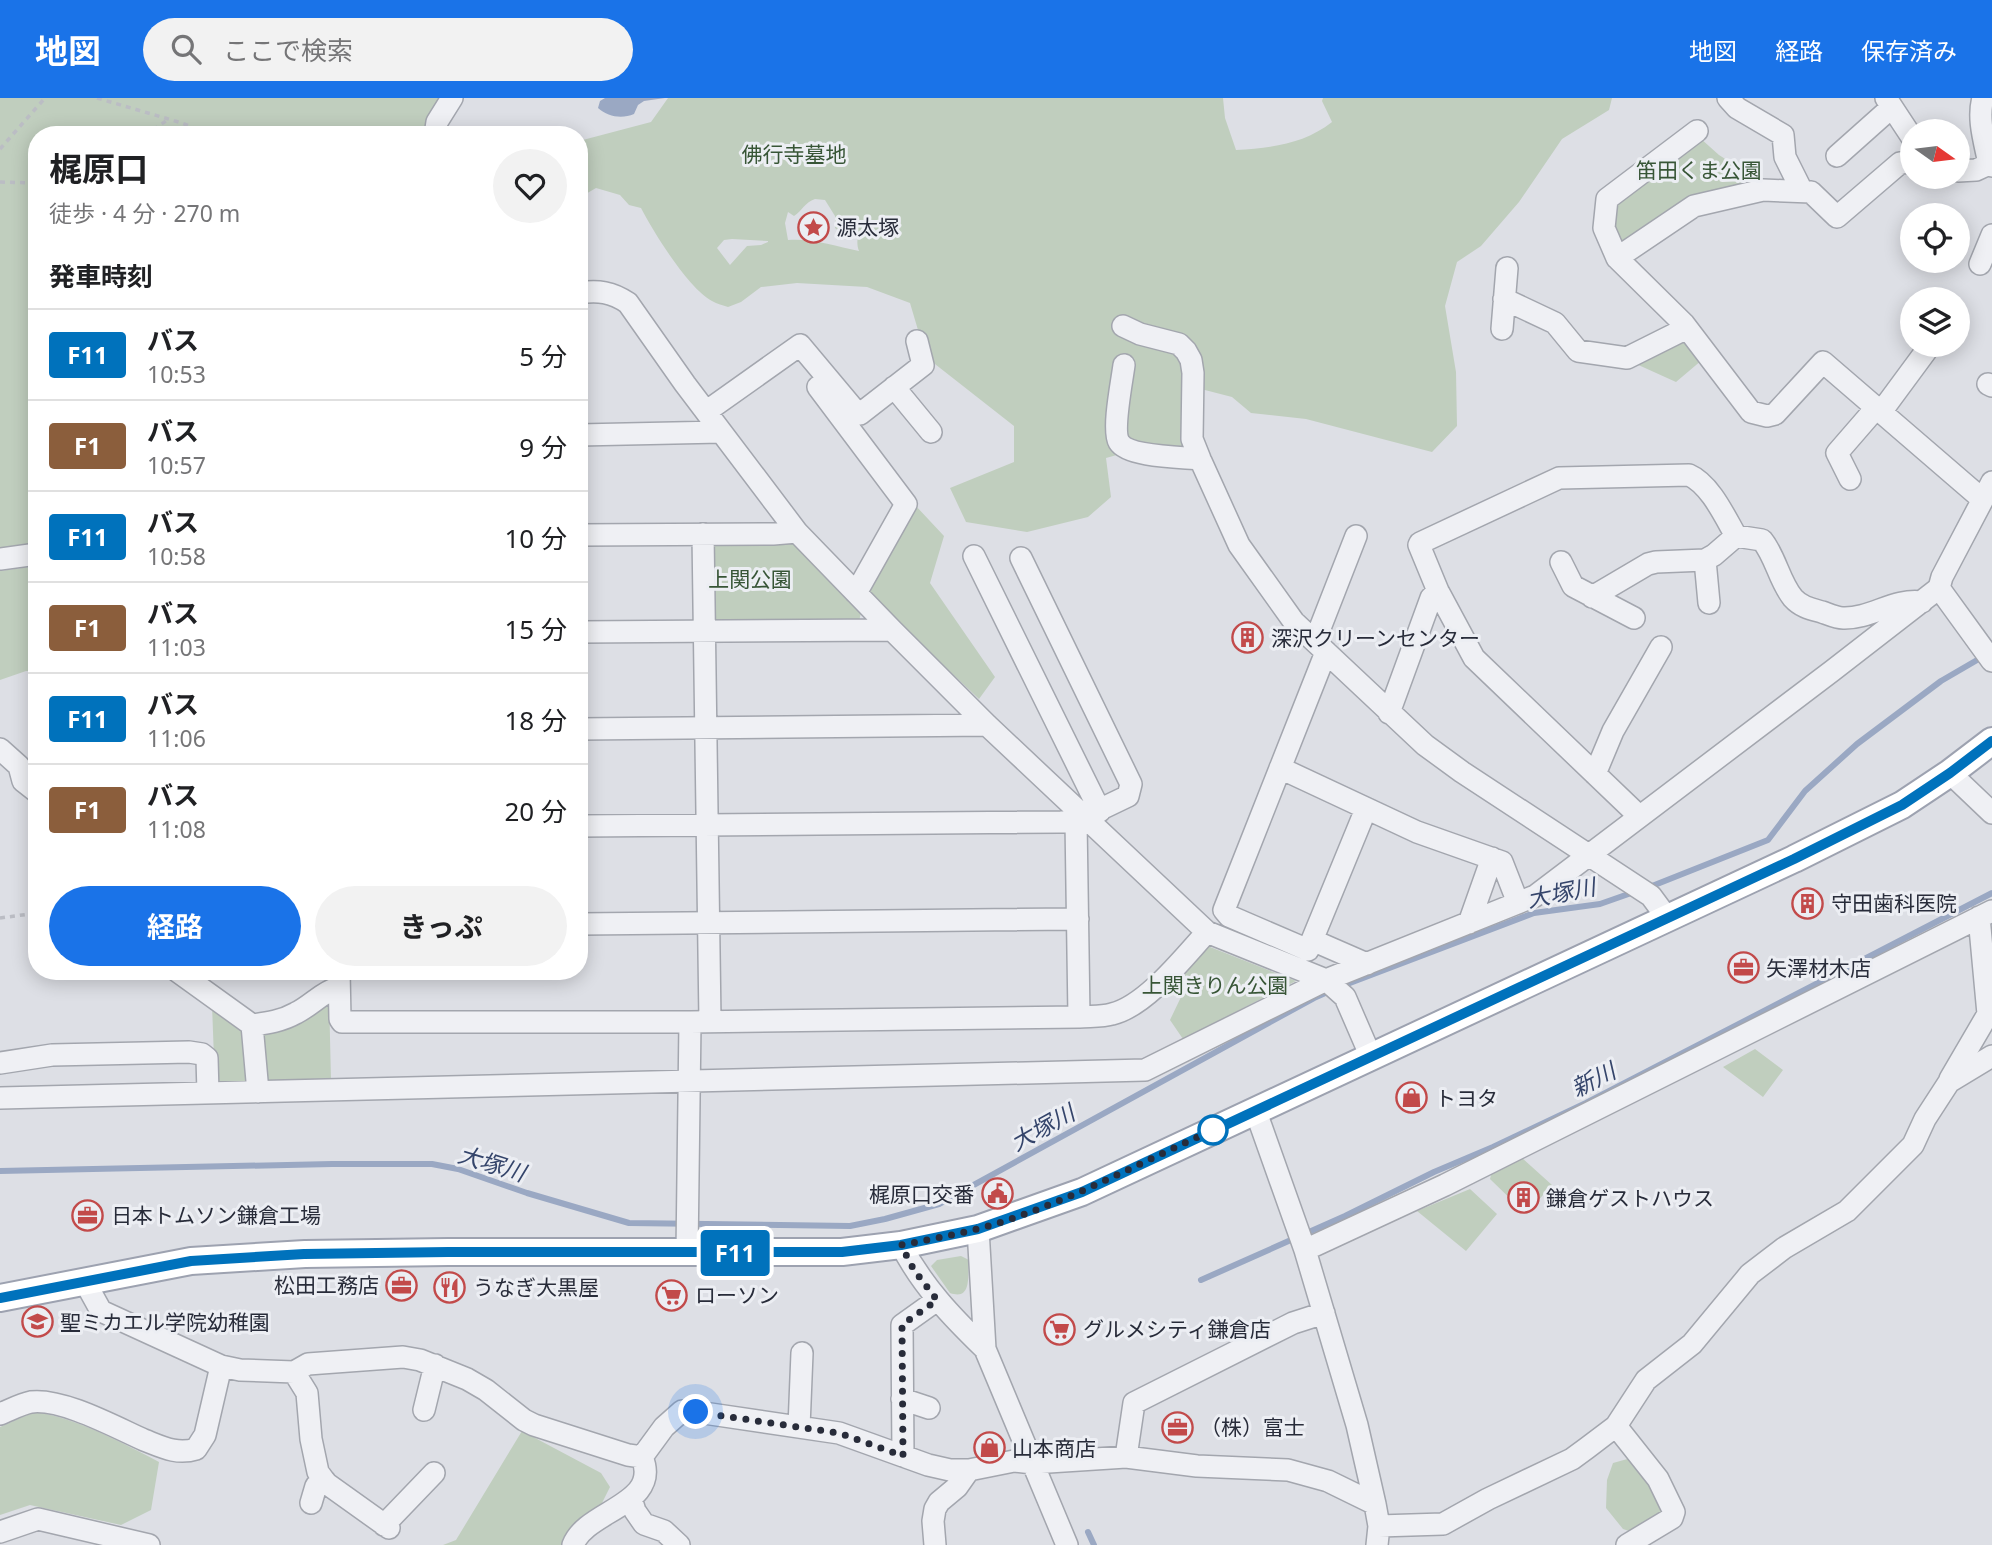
<!DOCTYPE html>
<html lang="ja">
<head>
<meta charset="utf-8">
<style>
  body { margin:0; font-family:"Noto Sans","Noto Sans JP",sans-serif; background:#f2f2f2; color:#202124; height:100vh; display:flex; flex-direction:column; font-size:26px; white-space:nowrap }
  * { box-sizing:border-box; margin:0 }
  p { font-size:23px; color:#757577 }
  .icon { flex:none; width:38px; height:38px; fill:none; stroke:currentColor; stroke-width:2; stroke-linecap:round; stroke-linejoin:round }
  .map { position:relative; flex:1; overflow:hidden }
  .drawer { position:absolute; left:28px; top:28px; width:560px; height:854px; display:flex; flex-direction:column; background:#fff; border-radius:28px; box-shadow:0 4px 18px #0003 }
  .drawer>* { flex:none }
  .badge { padding:0 14px; border-radius:5px; font-size:24px; line-height:46px }
  .needle { width:46px; rotate:104deg }
  .controls { position:absolute; left:1900px; top:21px; display:grid; gap:14px }
  .controls a { display:grid; place-items:center; width:70px; height:70px; border-radius:50%; background:#fff; box-shadow:0 4px 18px #0003; font-size:35px }
  .you { position:absolute; width:35px; height:35px; margin:-18px; border:5px solid #fff; border-radius:50%; background:#1a73e8; box-shadow:0 0 0 10px #1a73e833 }
  .map>.badge { position:absolute; translate:-50% -50%; box-shadow:0 0 0 4px #fff }
  h2 { padding:0 21px; font-size:26px; line-height:63px }
  .round { display:grid; place-items:center; flex:none; width:74px; height:74px; border-radius:37px; background:#f2f2f2 }
  .headline { display:flex; align-items:center; justify-content:space-between; height:119px; padding:0 21px }
  h1 { font-size:33px; font-weight:700; line-height:52px }
  .action { display:flex; gap:14px; margin-top:auto; padding:14px 21px }
  .action a { flex:1; height:80px; border-radius:42px; background:#1a73e8; color:#fff; font-size:28px; font-weight:700; line-height:80px; text-align:center }
  .action a+a { background:#f2f2f2; color:#202124 }
  ul { padding:0; list-style:none }
  li { display:flex; align-items:center; gap:21px; height:91px; padding:0 21px; border-top:2px solid #e0e0e0 }
  li div { flex:1 }
  li b { display:block; font-size:26px }
  li em { font-style:normal }
  li .badge { min-width:77px; font-weight:700; text-align:center }
  header { display:flex; align-items:center; gap:42px; box-sizing:border-box; height:98px; padding:0 35px; background:#1a73e8; color:#fff }
  header strong { font-size:33px }
  nav { display:flex; gap:38px; margin-inline-start:auto; font-size:24px }
  .search { width:490px; height:63px; background:#f2f2f2; display:flex; align-items:center; gap:18px; box-sizing:border-box; padding:0 24px; border-radius:38px; color:#757577; font-size:26px }
  .map>svg:first-child { display:block }
</style>
</head>
<body>
<header>
<strong>地図</strong>
<div class="search"><svg class="icon" aria-label="search" viewBox="0 0 24 24"><circle cx="10" cy="10" r="6"/><path d="M15 15l6 6"/></svg>ここで検索</div>
<nav><a>地図</a><a>経路</a><a>保存済み</a></nav>
</header>
<div class="map">
<svg width="1992" height="1447" viewBox="0 0 1992 1447">
  <rect width="100%" height="100%" fill="#dddfe5"/>
  <path fill="#c0cebe" fill-rule="evenodd" d="M0,0H442L427,20L422,37H37V447L0,453Z
    M668,0H1223L1225,20L1236,52C1271,50 1304,46 1332,24L1322,3L1323,0H1612L1609,12L1562,41L1519,104L1481,148L1457,164L1445,208L1456,274L1457,328L1432,354L1306,321L1251,315L1232,299L1201,291L1185,352L1142,350L1106,360L1111,399L1088,419L1027,434L966,424L950,390L1014,364V328L926,259L910,205L867,189L797,185L761,189L741,204L728,209C723,207 717,206 712,203C688,190 654,135 641,110L629,107L620,97L596,90L579,100V43L651,24ZM815,101L825,102L835,118V130L840,134L851,132L857,128C860,136 855,143 859,153C835,148 812,140 788,142L785,125L788,114L794,118C802,113 805,104 815,101ZM732,141L768,143V144L761,147L747,148L730,167L717,150L724,142Z
    M1700,40L1719,57L1763,85L1628,145L1620,141L1613,126L1615,107Z
    M1684,242L1702,262L1676,284L1634,265Z
    M915,407L944,438L930,485L995,579L979,601L869,497L868,488Z
    M793,443L861,515L859,523L715,524L709,519L708,447Z
    M37,468V573H26L0,582V473Z
    M1205,847L1296,883L1183,941L1170,922L1181,899L1165,889Z
    M329,897L331,982L263,984L259,929Z
    M212,907L246,930L249,980L244,986L215,987Z
    M1755,951L1783,972L1763,999L1723,969Z
    M1522,1060L1552,1087L1526,1116L1490,1081L1492,1074Z
    M1470,1091L1497,1116L1466,1153L1417,1113Z
    M961,1158L969,1162C967,1176 973,1203 950,1195L931,1168L937,1162Z
    M34,1314C75,1319 123,1345 159,1364L151,1412L121,1427L30,1407L0,1417V1329Z
    M522,1333L601,1375L610,1389L581,1447H443L456,1442Z
    M1631,1360L1652,1388L1663,1409L1660,1418L1632,1434L1623,1431L1606,1410L1607,1382L1613,1365Z"/>
  <path fill="#9aa8c3" d="M605,0H665L644,3L638,7L634,16C622,21 608,19 598,10L600,3Z"/>
  <g fill="none" stroke-linecap="round" stroke-linejoin="round">
    <path stroke="#9aa8c3" stroke-width="6" d="M1647,790L1768,742L1805,693L1857,646L1941,583L1984,558
      M1342,888L1534,815L1600,806L1637,793
      M0,1073L332,1066H432L458,1071L527,1095L629,1125L850,1128L885,1121L939,1106L1314,900L1332,892
      M1201,1182L1345,1118L1434,1074L1493,1049L1586,1005L1992,795
      M1088,1434L1094,1447"/>
    <defs>
      <path id="minor" d="M1728,0L1737,10L1783,37L1785,59L1802,93
        M1886,0L1913,41
        M1983,0C1977,21 1985,45 1989,66L1992,68
        M435,37L437,24L452,0
        M1837,58L1892,9
        M1913,64L1900,65L1837,119L1811,94L1763,92L1694,108L1617,160L1684,226L1751,314L1767,318L1775,316L1823,264L1982,401
        M1958,73L1976,72L1989,66
        M1617,160L1604,130L1607,101L1697,33
        M1980,166L1992,137
        M579,195C598,192 612,194 628,205L685,286L797,434L892,532L987,627L1207,834L1326,882L1345,899L1371,959
        M1504,201L1555,225L1578,253L1627,260L1687,230
        M1123,228L1140,236L1179,246L1186,253L1191,262L1193,275L1192,341L1200,361L1239,447L1294,524L1425,647L1462,674L1651,798L1668,821
        M1502,231L1507,170
        M1124,267C1122,283 1112,332 1119,344C1128,359 1183,359 1200,361
        M1988,286L1992,288
        M818,289L906,406L856,495
        M894,289L931,334
        M707,313L800,247L857,315L860,316L923,267L917,243
        M1881,314L1926,253
        M579,337L721,334
        M1850,381L1837,355L1876,310
        M703,436L710,923
        M579,437L773,436L797,434
        M1736,438L1762,442C1776,459 1779,483 1793,500C1801,509 1811,511 1822,514C1828,516 1836,520 1843,520C1871,521 1894,500 1922,504
        M974,458L1100,713
        M0,461L37,456
        M1705,462L1709,505
        M1561,464L1573,488L1634,520
        M1939,490L1992,563
        M1592,499L1648,466L1656,464L1705,462L1714,457L1736,438C1725,419 1710,386 1689,377L1559,380L1420,445L1419,447L1438,493L1474,560L1639,718
        M579,534L892,532
        M1315,543L1356,438
        M1326,554L1224,812L1229,818L1308,852L1366,711
        M1389,615L1431,500L1438,493
        M579,631L987,627
        M0,651L19,668L23,683L37,694
        M1280,670L1417,734L1502,764L1518,805
        M1950,675L1992,715
        M1595,676L1613,633L1661,549
        M1076,723L1079,919
        M579,728L1061,724L1076,723L1128,698L1131,686L1021,460
        M1469,825L1492,760
        M579,826L1078,821
        M1312,842L1367,866
        M177,873L252,927L258,994
        M339,873L340,921L342,924H690L1079,919C1090,918 1102,919 1112,916C1146,908 1184,859 1207,834
        M252,927C268,925 282,923 296,915C312,907 322,894 339,889
        M0,965L52,957L189,954L202,956L207,960L208,995
        M1950,981L1988,916L1979,819
        M0,1000L1145,972L1326,882L1535,798L1832,573L1939,490L1942,479L1992,384
        M1256,1014L1305,1152L1357,1327L1375,1406L1379,1428L1377,1447
        M978,1131L985,1251L1067,1447
        M901,1147C923,1189 952,1219 985,1251
        M1305,1152L1445,1087L1992,813
        M687,1155L690,924
        M85,1184L101,1213L221,1268L240,1272L294,1274L308,1266L403,1259L420,1262L467,1281L486,1292L524,1322L534,1327L628,1357L642,1359L664,1329L682,1313L697,1314L839,1335L928,1367L950,1372H969L1014,1363L1033,1365L1126,1359L1197,1368L1288,1372L1328,1383L1375,1406
        M294,1274L307,1295L311,1341L318,1374L326,1385L389,1430
        M902,1301L929,1310
        M424,1312L435,1267
        M0,1316C10,1312 21,1306 31,1304C62,1300 115,1329 144,1342C162,1349 177,1357 196,1351L205,1337L221,1268
        M1616,1328L1658,1381L1674,1414L1672,1420L1627,1447
        M799,1329L802,1255
        M903,1358L902,1227L937,1202
        M1126,1359L1134,1305L1293,1225L1324,1215
        M631,1400L635,1413L644,1426L664,1433L679,1447
        M311,1405L316,1388L325,1383
        M384,1427L434,1375
        M1379,1428L1443,1426L1488,1401L1572,1361L1587,1350L1616,1328L1646,1282L1692,1246L1750,1176L1784,1150L1847,1113L1913,1047L1925,1021L1949,984L1992,958
        M0,1434L38,1421L149,1447
        M573,1447C586,1412 662,1407 642,1359
        M935,1447L933,1423L935,1411L939,1404L957,1389L969,1372"/>
      <path id="major" d="M0,1200L191,1163L305,1156L448,1154H842L901,1147L978,1131L1082,1094L1794,761L1902,707L1950,675L1992,643"/>
    </defs>
    <use href="#minor" stroke="#a3a6ae" stroke-width="24"/>
    <use href="#major" stroke="#9da2b0" stroke-width="30"/>
    <path stroke="#bbbdc4" stroke-width="3.5" stroke-dasharray="5 5" stroke-linecap="butt" d="M97,0L182,25L199,32L205,37
      M145,37L169,21
      M0,51L45,0
      M0,84L37,85
      M0,820L37,815"/>
    <use href="#minor" stroke="#eff0f4" stroke-width="21"/>
    <use href="#major" stroke="#fff" stroke-width="26"/>
  </g>
  <g fill="none" stroke-linecap="round" stroke-linejoin="round">
    <defs>
      <path id="line" d="M0,1200L191,1163L304,1156L448,1154H842L901,1147L978,1131L1082,1094L1794,761L1902,707L1950,675L1992,643"/>
    </defs>
    <use href="#line" stroke="#fff" stroke-width="16"/>
    <use href="#line" stroke="#0072bc" stroke-width="10"/>
    <path stroke="#282c3a" stroke-width="7" stroke-dasharray="0 12.6" d="M696,1314L839,1335L903,1358L902,1227L937,1202L914,1172L901,1147C938,1140 975,1133 1011,1121C1081,1097 1146,1062 1213,1032"/>
  </g>
  <defs>
    <symbol id="sight-ring" viewBox="-11 -11 22 22"><circle r="9.5" fill="#eceef3" stroke="#c24a4a" stroke-width="1.5"/><path d="M0-6L1.8-2.2L6-1.7L2.9 1.2L3.7 5.4L0 3.3L-3.7 5.4L-2.9 1.2L-6-1.7L-1.8-2.2Z" fill="#c24a4a"/></symbol>
    <symbol id="building-ring" viewBox="-11 -11 22 22"><circle r="9.5" fill="#eceef3" stroke="#c24a4a" stroke-width="1.5"/><path d="M-4-6H4V6H1V3H-1V6H-4ZM-2.5-4.3h1.7v1.8h-1.7ZM.8-4.3h1.7v1.8H.8ZM-2.5-1h1.7V.8h-1.7ZM.8-1h1.7V.8H.8Z" fill="#c24a4a"/></symbol>
    <symbol id="office-ring" viewBox="-11 -11 22 22"><circle r="9.5" fill="#eceef3" stroke="#c24a4a" stroke-width="1.5"/><path d="M-6-3h4V-5.5h4V-3h4V5H-6ZM-1-4.5V-3h2v-1.5ZM-6 0V1H6V0Z" fill="#c24a4a"/></symbol>
    <symbol id="shop-ring" viewBox="-11 -11 22 22"><circle r="9.5" fill="#eceef3" stroke="#c24a4a" stroke-width="1.5"/><path d="M-5-2.5h2.3a2.7 3.5 0 0 1 5.4 0H5L5.5 6h-11ZM-1.5-2.5h3a1.5 2.3 0 0 0-3 0Z" fill="#c24a4a"/></symbol>
    <symbol id="civic-ring" viewBox="-11 -11 22 22"><circle r="9.5" fill="#eceef3" stroke="#c24a4a" stroke-width="1.5"/><path d="M-.6-6.5H3V-4.5H.6V-3L4-1V1h2V6H-6V1h2V-1L-.6-3ZM-1.2 2.5V6h2.4V2.5Z" fill="#c24a4a"/></symbol>
    <symbol id="restaurant-ring" viewBox="-11 -11 22 22"><circle r="9.5" fill="#eceef3" stroke="#c24a4a" stroke-width="1.5"/><path d="M-5-6h1v4h1v-4h1v4h1v-4h1v5L-1.5 .5V6h-2V.5L-5-1ZM5-6V6H3V1.5H1.5Q1.5-4 5-6Z" fill="#c24a4a"/></symbol>
    <symbol id="supermarket-ring" viewBox="-11 -11 22 22"><circle r="9.5" fill="#eceef3" stroke="#c24a4a" stroke-width="1.5"/><path d="M-6-5.5h2.5l.6 2H6L4.5 2H-2.5L-4.4-4H-6ZM-1.5 3.2a1.3 1.3 0 1 0 .1 0ZM3 3.2a1.3 1.3 0 1 0 .1 0Z" fill="#c24a4a"/></symbol>
    <symbol id="school-ring" viewBox="-11 -11 22 22"><circle r="9.5" fill="#eceef3" stroke="#c24a4a" stroke-width="1.5"/><path d="M0-5L7-2L0 1L-7-2ZM-4 1L0 2.5L4 1V4Q0 6-4 4Z" fill="#c24a4a"/></symbol>
  </defs>
  <g fill-rule="evenodd">
    <use href="#sight-ring" x="796" y="112" width="35" height="35"/>
    <use href="#building-ring" x="1230" y="522" width="35" height="35"/>
    <use href="#building-ring" x="1790" y="788" width="35" height="35"/>
    <use href="#office-ring" x="1726" y="852" width="35" height="35"/>
    <use href="#shop-ring" x="1394" y="982" width="35" height="35"/>
    <use href="#civic-ring" x="980" y="1078" width="35" height="35"/>
    <use href="#building-ring" x="1506" y="1082" width="35" height="35"/>
    <use href="#office-ring" x="70" y="1100" width="35" height="35"/>
    <use href="#office-ring" x="384" y="1170" width="35" height="35"/>
    <use href="#restaurant-ring" x="432" y="1172" width="35" height="35"/>
    <use href="#supermarket-ring" x="654" y="1180" width="35" height="35"/>
    <use href="#school-ring" x="20" y="1206" width="35" height="35"/>
    <use href="#supermarket-ring" x="1042" y="1214" width="35" height="35"/>
    <use href="#office-ring" x="1160" y="1312" width="35" height="35"/>
    <use href="#shop-ring" x="972" y="1332" width="35" height="35"/>
  </g>
  <circle fill="#fff" stroke="#0072bc" stroke-width="3.5" cx="1213" cy="1032" r="14"/>
  <g text-anchor="middle" dominant-baseline="central" stroke-width="6" stroke-linejoin="round" paint-order="stroke">
    <g font-size="21" fill="#375536" stroke="#eceef3">
      <text x="794" y="56">佛行寺墓地</text>
      <text x="1699" y="72">笛田くま公園</text>
      <text x="750" y="481">上関公園</text>
      <text x="1215" y="887">上関きりん公園</text>
    </g>
    <g font-size="21" fill="#282c3a" stroke="#eceef3" text-anchor="start">
      <text x="836" y="129">源太塚</text>
      <text x="1271" y="540">深沢クリーンセンター</text>
      <text x="1831" y="805">守田歯科医院</text>
      <text x="1766" y="870">矢澤材木店</text>
      <text x="1435" y="1000">トヨタ</text>
      <text x="974" y="1096" text-anchor="end">梶原口交番</text>
      <text x="1546" y="1100">鎌倉ゲストハウス</text>
      <text x="111" y="1117">日本トムソン鎌倉工場</text>
      <text x="379" y="1187" text-anchor="end">松田工務店</text>
      <text x="473" y="1189">うなぎ大黒屋</text>
      <text x="695" y="1197">ローソン</text>
      <text x="60" y="1224">聖ミカエル学院幼稚園</text>
      <text x="1083" y="1231">グルメシティ鎌倉店</text>
      <text x="1200" y="1329">（株）富士</text>
      <text x="1012" y="1350">山本商店</text>
    </g>
    <g font-size="23" font-style="italic" fill="#35456b" stroke="#eceef3">
      <text transform="translate(1561 794) rotate(-11)">大塚川</text>
      <text transform="translate(1593 981) rotate(-27)">新川</text>
      <text transform="translate(1042 1029) rotate(-29)">大塚川</text>
      <text transform="translate(492 1065) rotate(17)">大塚川</text>
    </g>
  </g>
</svg>
<div class="controls">
<a><svg class="needle" viewBox="-14 -14 28 28"><path d="M0-13l5 13h-10z" fill="#e53935"/><path d="M0 13l5-13h-10z" fill="#757577"/></svg></a>
<a><svg class="icon" aria-label="locate" viewBox="0 0 24 24"><circle cx="12" cy="12" r="6"/><path d="M12 2v4M12 18v4M2 12h4M18 12h4"/></svg></a>
<a><svg class="icon" aria-label="layers" viewBox="0 0 24 24"><path d="M12 4l9 5-9 5-9-5zM3 14l9 5 9-5"/></svg></a>
</div>
<div class="you" style="left:696px;top:1314px"></div>
<b class="badge" style="left:735px;top:1155px;background:#0072bc;color:#fff">F11</b>
<section class="drawer">
<div class="headline"><div><h1>梶原口</h1><p>徒歩 · 4 分 · 270 m</p></div><a class="round"><svg class="icon" aria-label="heart" viewBox="0 0 24 24"><path d="M12 20l-8-8c-3-5 5-10 8-4 3-6 11-1 8 4z"/></svg></a></div>
<h2>発車時刻</h2>
<ul>
<li><span class="badge" style="background:#0072bc;color:#fff">F11</span><div><b>バス</b><p>10:53</p></div><em>5 分</em></li>
<li><span class="badge" style="background:#8b5e3c;color:#fff">F1</span><div><b>バス</b><p>10:57</p></div><em>9 分</em></li>
<li><span class="badge" style="background:#0072bc;color:#fff">F11</span><div><b>バス</b><p>10:58</p></div><em>10 分</em></li>
<li><span class="badge" style="background:#8b5e3c;color:#fff">F1</span><div><b>バス</b><p>11:03</p></div><em>15 分</em></li>
<li><span class="badge" style="background:#0072bc;color:#fff">F11</span><div><b>バス</b><p>11:06</p></div><em>18 分</em></li>
<li><span class="badge" style="background:#8b5e3c;color:#fff">F1</span><div><b>バス</b><p>11:08</p></div><em>20 分</em></li>
</ul>
<div class="action"><a>経路</a><a>きっぷ</a></div>
</section>
</div>
</body>
</html>
